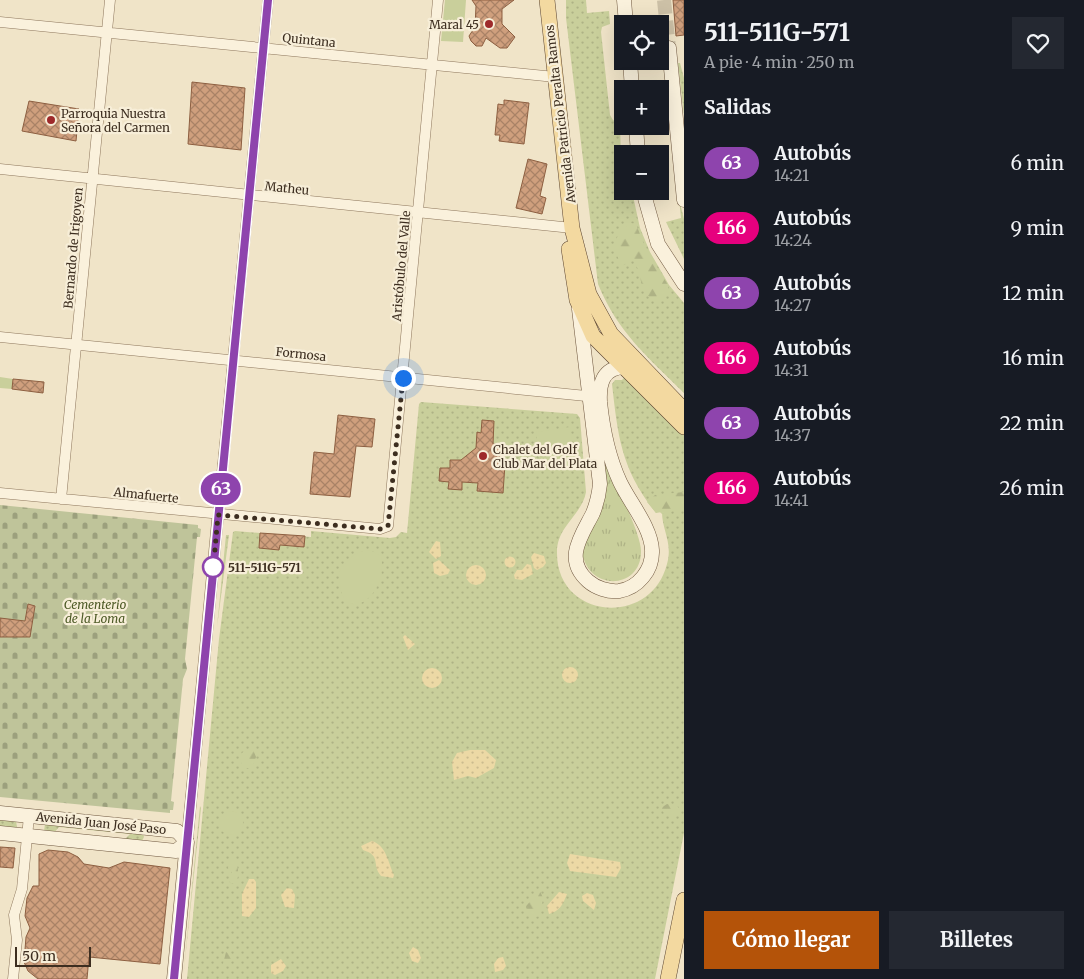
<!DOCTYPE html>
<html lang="es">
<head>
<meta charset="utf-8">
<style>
  body { margin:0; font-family:Merriweather,serif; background:#242831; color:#f1f3f6; height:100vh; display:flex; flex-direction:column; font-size:19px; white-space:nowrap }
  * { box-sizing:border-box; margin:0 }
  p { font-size:16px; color:#9ea1a6 }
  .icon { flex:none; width:28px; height:28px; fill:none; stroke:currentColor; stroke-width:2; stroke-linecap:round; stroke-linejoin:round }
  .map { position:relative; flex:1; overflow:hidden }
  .sheet { display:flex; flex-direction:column; background:#171b24; width:400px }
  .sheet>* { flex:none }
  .badge { padding:0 10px; border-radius:16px; font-size:18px; line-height:32px }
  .tools { position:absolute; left:614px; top:15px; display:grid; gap:10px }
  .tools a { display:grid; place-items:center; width:55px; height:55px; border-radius:0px; background:#171b24; box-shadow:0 5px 20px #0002; font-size:25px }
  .scale { position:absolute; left:15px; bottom:12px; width:76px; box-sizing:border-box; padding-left:5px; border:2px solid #3d2e20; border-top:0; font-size:14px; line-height:18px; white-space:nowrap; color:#3d2e20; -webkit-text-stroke:4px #f7eed8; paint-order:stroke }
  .you { position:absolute; width:25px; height:25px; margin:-12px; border:4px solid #fff; border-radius:50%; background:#1a73e8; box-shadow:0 0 0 8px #1a73e833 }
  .map>.badge { position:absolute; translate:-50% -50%; box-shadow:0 0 0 2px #fff }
  h2 { padding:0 20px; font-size:19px; line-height:45px }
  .round { display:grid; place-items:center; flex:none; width:52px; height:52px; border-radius:0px; background:#242831 }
  .summary { display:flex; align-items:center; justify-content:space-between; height:85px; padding:0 20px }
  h1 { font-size:24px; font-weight:700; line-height:38px }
  .cta { display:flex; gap:10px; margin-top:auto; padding:10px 20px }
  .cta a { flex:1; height:58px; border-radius:0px; background:#b45309; color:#fff; font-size:20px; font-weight:700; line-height:58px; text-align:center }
  .cta a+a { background:#242831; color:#f1f3f6 }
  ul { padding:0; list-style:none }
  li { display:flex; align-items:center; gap:15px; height:65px; padding:0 20px }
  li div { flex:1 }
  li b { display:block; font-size:19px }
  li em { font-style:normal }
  li .badge { min-width:55px; font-weight:700; text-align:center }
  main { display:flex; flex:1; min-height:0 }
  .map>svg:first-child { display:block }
</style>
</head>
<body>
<main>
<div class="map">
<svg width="684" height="979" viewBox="0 0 684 979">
  <defs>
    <pattern id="grass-dots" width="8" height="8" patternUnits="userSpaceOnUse" patternTransform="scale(1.25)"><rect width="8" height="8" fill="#c9cf9b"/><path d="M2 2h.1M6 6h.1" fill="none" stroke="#aeb285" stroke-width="1.8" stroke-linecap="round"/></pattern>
    <pattern id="forest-firs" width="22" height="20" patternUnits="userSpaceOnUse" patternTransform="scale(1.25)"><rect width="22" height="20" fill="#c9cf9b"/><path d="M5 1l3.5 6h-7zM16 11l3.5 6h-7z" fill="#aeb285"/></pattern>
    <pattern id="sand-dots" width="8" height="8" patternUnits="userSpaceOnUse" patternTransform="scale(1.25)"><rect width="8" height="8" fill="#ecd9a5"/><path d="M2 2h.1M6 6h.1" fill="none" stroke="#cbbb8e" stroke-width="1.8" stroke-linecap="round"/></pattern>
    <pattern id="cemetery-stones" width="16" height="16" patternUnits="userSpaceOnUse" patternTransform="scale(1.25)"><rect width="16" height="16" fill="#bfc49a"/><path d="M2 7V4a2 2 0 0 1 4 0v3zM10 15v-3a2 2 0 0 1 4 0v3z" fill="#9ca07d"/></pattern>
    <pattern id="park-tufts" width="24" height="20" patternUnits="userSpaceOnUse" patternTransform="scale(1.25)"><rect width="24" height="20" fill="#c9cf9b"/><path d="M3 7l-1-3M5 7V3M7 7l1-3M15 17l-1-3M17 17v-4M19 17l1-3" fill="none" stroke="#aeb285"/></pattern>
    <pattern id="building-cross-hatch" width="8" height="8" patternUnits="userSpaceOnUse" patternTransform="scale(1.25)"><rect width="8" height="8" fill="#cf9f7d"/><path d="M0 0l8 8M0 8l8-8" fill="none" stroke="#a98266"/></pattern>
  </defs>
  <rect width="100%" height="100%" fill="#f0e4c8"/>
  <path fill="url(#grass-dots)" d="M566,0H586L587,13L609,11L610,24L602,27L601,32L610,115L613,120L620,124L622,191H629L633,196L640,228L650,252L669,285L684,303V393C648,357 618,333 598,284L566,18Z
    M678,63H680L684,78V115Z
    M679,199L684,219V259L666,222L681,218Z
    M626,376L684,435V833L655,979H187L219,639L233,532L235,531L311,537V531L390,538L396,537L401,532L407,533L419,404L421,402L577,414L580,418L586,492C582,515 557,526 557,552C556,620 651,628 667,564C673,543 662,530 662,512L656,513C621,469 618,437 612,384L615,380H622Z
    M226,535H229L217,627Z
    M200,806L201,808L183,979Z
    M0,818L16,821L17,827L14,829L0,828Z
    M45,824L143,834L144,837L142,841H123L130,834L59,827L53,834L44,831Z"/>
  <path fill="url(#forest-firs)" d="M630,223L636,224L645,247L668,285V290L658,301C637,296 644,274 633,260L622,266L613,247L619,233Z
    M684,492V508L662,514L659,511L656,513L647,502L655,495Z
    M247,749H253L256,757L252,768H245L240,761L242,753Z
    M667,804H676L680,810L676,816L664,813L661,808Z
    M231,860H236C238,868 240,877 235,884L230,883L229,878L232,872L228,868Z
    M540,891L543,898L540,916L534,917L528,914L526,906Z
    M226,952L234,956L229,966L223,964Z"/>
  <path fill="url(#sand-dots)" d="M436,541L440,542L441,556L436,559L429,552Z
    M534,553L544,556L546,563L543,567L537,570L534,568L531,557Z
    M504.5 562a5.5 5.5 0 1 1 11 0a5.5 5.5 0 1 1-11 0Z
    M439,560L450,570L448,574L440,576L434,573L433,563Z
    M527,564L531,565L533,574L522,580L515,579L514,575L517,570H522Z
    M466 575a10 10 0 1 1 20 0a10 10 0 1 1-20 0Z
    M405,635L415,644L408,650L403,637Z
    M562 675a8 8 0 1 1 16 0a8 8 0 1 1-16 0Z
    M422 678a10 10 0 1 1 20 0a10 10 0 1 1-20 0Z
    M470,750H485L496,760L494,768L476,778L468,776L454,780L452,762L457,753Z
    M372,841C387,846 388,863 394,875L393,878L381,876C371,864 382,856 363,850L361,846Z
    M570,854L620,862L621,868L616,877L570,871L567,863Z
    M249,879H254L256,882V908L249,917L242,916V894Z
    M287,888L292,889L295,895L294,908L285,907L281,895Z
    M559,892L567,894C563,904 560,911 549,914L547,906Z
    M587,893L593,895L596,903L594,910L583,901L582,896Z
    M413,947L418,950L421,958L418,963L412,961L409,953Z
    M503,957L506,966L503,970L495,972L494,964L498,958Z
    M281,959L286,966L283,971L275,975L271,973V965Z"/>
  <path fill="url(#cemetery-stones)" d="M0,505L198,525V528L201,529L200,537H197L185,659L187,669L183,679L171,801L174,802L173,810H170V813L0,797Z"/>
  <path fill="url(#park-tufts)" d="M604,459C613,478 642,535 641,552C641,590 587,592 582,551L602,461Z"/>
  <path fill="#c9cf9b" d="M445,0H466L463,42L441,41Z
    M0,377L13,379L12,389L0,388Z
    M570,427L574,457L540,462L536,432Z
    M370,550L381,556C390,597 338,632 339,572C348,560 354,551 370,550Z
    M219 823a12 12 0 1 1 24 0a12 12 0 1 1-24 0Z"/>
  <path fill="url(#building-cross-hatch)" stroke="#8d5f41" d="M472,0H514L502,9V24L515,37L507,48H500L486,38L482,46H476L471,41L469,36L475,27L476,6Z
    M673,0H684V35L676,36Z
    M192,82L245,88L241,150L188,144Z
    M504,100L529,103L524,144L499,141L500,135H495L498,104L504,105Z
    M29,101L79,109L76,141L22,131Z
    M528,159L547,164L540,196L546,198L542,214L516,208Z
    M13,379L44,382L43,393L12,389Z
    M338,415L375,419L372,447L356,446L350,497L310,494L314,452L334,454Z
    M482,420L494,421L493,444H501L499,464H505L503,493L477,491L478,483L462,482V490L448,489L449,482L439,481L440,468H450V460H461L476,448L477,432L481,433Z
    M260,533L305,536L304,547L280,545L279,550L259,548Z
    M28,604L35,606L30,637H0V618L25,621Z
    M0,847L15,848L13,868L0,867Z
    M48,850L68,852L78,857L84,864L109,868L124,862L170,868L160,964L89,957L87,979H38L28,971L24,962L26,937L30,928L25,916L27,898L33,886H39V854Z"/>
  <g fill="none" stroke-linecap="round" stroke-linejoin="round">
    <path stroke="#ccc0a6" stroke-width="14" stroke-dasharray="14 7" stroke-linecap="butt" d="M664,0L669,48"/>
    <defs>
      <path id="minor" d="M0,22L555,77
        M0,169L572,228
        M0,337L596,397
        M0,493L380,529L388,526L438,0
        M61,499L110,0
        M218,515L268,0
        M13,979L17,940L14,915L22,889L29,816"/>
      <path id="tertiary" d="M187,842L218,515"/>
      <path id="secondary" d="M624,0L626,24
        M669,48L684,200
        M630,61L632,89
        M636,126L638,154
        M643,191L658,244L684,284
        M579,309L600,484C599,494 597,503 593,513C582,535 563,559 588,581C596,588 608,592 619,591C638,588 653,570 652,550C651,527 630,503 620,482C608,456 603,431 600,402C599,383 603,368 624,367
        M0,813L177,831L187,842
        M0,833L176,851L187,842
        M174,979L187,842"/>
      <path id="primary" d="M547,0L572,228L589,294L611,334L684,410
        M569,249L577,300L593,336L684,427
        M668,979L684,900"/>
    </defs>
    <use href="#minor" stroke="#8d765c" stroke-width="11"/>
    <use href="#tertiary" stroke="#8d765c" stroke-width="12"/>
    <use href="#secondary" stroke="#6f573f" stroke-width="15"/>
    <use href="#primary" stroke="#5b4430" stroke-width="16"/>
    <use href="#minor" stroke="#faf1dc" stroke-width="10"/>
    <use href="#tertiary" stroke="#faf1dc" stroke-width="11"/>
    <use href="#secondary" stroke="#faf1dc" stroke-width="14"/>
    <use href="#primary" stroke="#f3d9a0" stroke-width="15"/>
  </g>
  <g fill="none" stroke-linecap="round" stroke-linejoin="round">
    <defs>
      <path id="line" d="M174,979L268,0"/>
    </defs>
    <use href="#line" stroke="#fff" stroke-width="11"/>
    <use href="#line" stroke="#8e44ad" stroke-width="8"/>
    <path stroke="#3d2e20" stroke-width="5" stroke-dasharray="0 9" d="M213,567V572L218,515L380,529L388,526L403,378"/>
  </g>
  <g fill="#9e2a2b" stroke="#f7eed8" stroke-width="2">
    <circle cx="489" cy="24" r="5"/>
    <circle cx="51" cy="120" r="5"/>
    <circle cx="483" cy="456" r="5"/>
  </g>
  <circle fill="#fff" stroke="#8e44ad" stroke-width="2.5" cx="213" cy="567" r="10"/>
  <g text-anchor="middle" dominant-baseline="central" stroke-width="4.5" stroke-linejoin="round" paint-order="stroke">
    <g font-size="12" fill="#3d2e20" stroke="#f7eed8" text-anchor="start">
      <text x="479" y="24" text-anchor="end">Maral 45</text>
      <text x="61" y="113">Parroquia Nuestra<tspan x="61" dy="14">Señora del Carmen</tspan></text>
      <text x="493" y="449">Chalet del Golf<tspan x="493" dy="14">Club Mar del Plata</tspan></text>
    </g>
    <g font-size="12" fill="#3d2e20" stroke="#f7eed8">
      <text transform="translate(309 40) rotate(6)">Quintana</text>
      <text transform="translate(560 114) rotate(-97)">Avenida Patricio Peralta Ramos</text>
      <text transform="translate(287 188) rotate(6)">Matheu</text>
      <text transform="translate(73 248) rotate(-85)">Bernardo de Irigoyen</text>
      <text transform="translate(401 266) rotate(-85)">Aristóbulo del Valle</text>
      <text transform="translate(301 354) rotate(6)">Formosa</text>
      <text transform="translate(146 495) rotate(6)">Almafuerte</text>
      <text transform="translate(101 823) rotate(6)">Avenida Juan José Paso</text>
    </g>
    <g font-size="12" font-weight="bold" fill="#3d2e20" stroke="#f7eed8" text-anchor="start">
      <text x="228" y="567">511-511G-571</text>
    </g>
    <g font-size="12" font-style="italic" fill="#4d5a26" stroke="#f7eed8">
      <text x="95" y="604">Cementerio<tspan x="95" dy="14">de la Loma</tspan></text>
    </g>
  </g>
</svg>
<div class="tools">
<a><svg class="icon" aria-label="locate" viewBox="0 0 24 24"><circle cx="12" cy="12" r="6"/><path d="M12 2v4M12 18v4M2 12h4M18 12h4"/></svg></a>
<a>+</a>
<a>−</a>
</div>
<div class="scale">50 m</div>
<div class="you" style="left:403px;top:378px"></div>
<b class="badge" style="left:221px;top:489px;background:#8e44ad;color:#fff">63</b>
</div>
<section class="sheet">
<div class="summary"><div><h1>511-511G-571</h1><p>A pie · 4 min · 250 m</p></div><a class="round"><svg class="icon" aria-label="heart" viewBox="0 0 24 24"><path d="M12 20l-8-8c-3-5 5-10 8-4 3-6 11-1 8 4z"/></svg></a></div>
<h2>Salidas</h2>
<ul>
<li><span class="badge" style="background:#8e44ad;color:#fff">63</span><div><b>Autobús</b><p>14:21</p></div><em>6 min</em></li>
<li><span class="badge" style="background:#e6007e;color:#fff">166</span><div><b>Autobús</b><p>14:24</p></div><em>9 min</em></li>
<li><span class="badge" style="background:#8e44ad;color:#fff">63</span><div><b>Autobús</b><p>14:27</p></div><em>12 min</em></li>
<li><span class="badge" style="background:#e6007e;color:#fff">166</span><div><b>Autobús</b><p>14:31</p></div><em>16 min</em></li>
<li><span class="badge" style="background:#8e44ad;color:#fff">63</span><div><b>Autobús</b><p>14:37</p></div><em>22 min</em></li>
<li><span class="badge" style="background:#e6007e;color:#fff">166</span><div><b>Autobús</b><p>14:41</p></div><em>26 min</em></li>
</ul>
<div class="cta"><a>Cómo llegar</a><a>Billetes</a></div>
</section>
</main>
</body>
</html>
